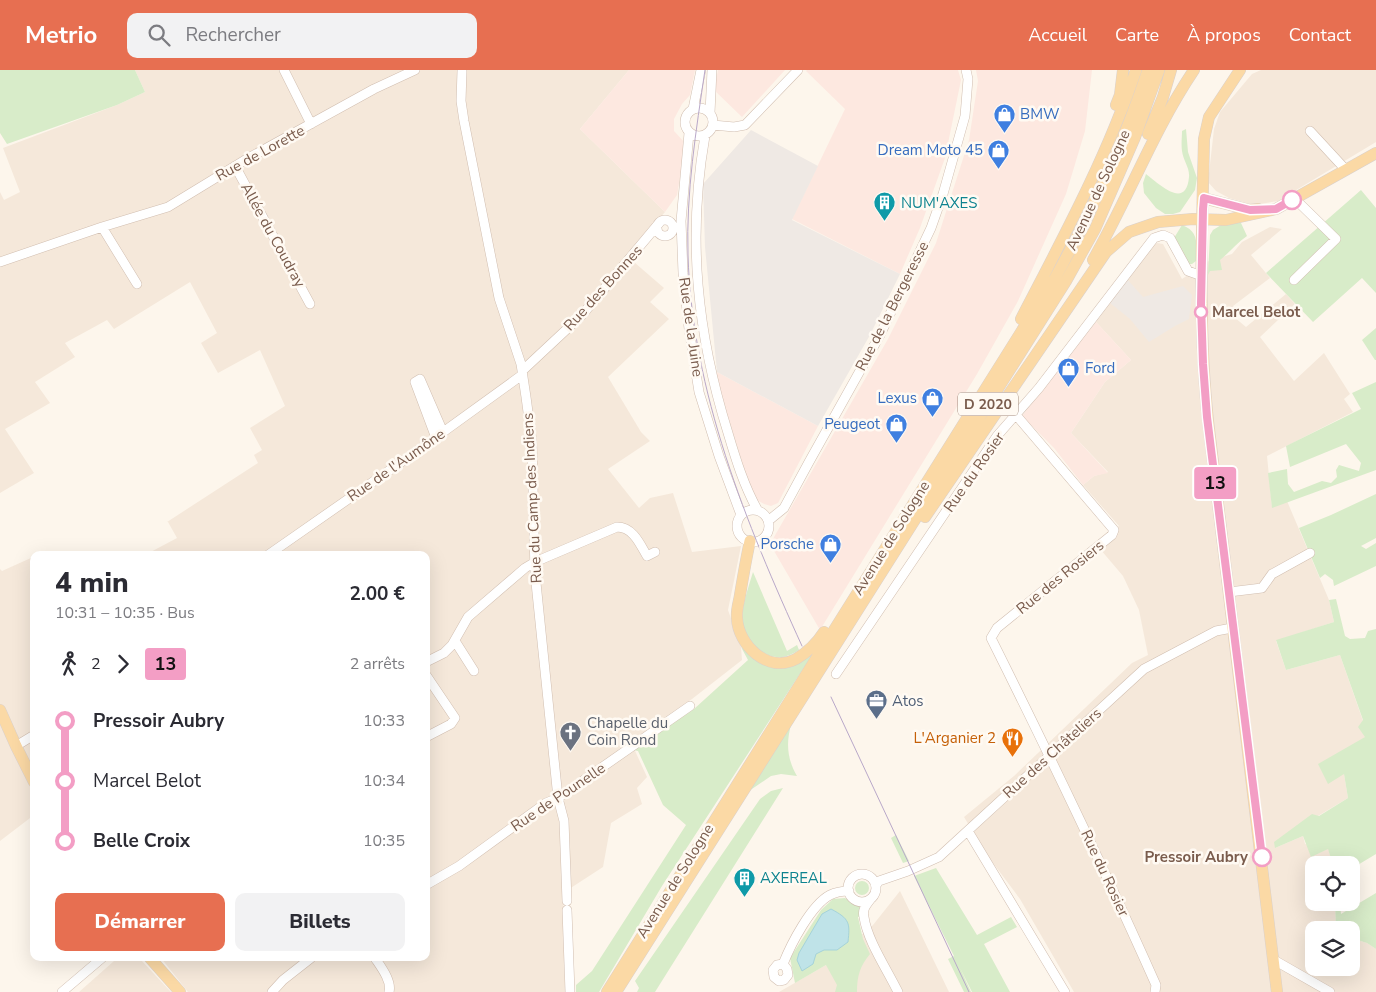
<!DOCTYPE html>
<html lang="fr">
<head>
<meta charset="utf-8">
<style>
  body { margin:0; font-family:"Nunito Sans",sans-serif; background:#f2f2f3; color:#2b2b33; height:100vh; display:flex; flex-direction:column; font-size:19px; white-space:nowrap }
  * { box-sizing:border-box; margin:0 }
  p { font-size:16px; color:#7c7c81 }
  .icon { flex:none; width:28px; height:28px; fill:none; stroke:currentColor; stroke-width:2; stroke-linecap:round; stroke-linejoin:round }
  .map { position:relative; flex:1; overflow:hidden }
  .drawer { position:absolute; left:30px; top:481px; width:400px; height:410px; display:flex; flex-direction:column; background:#fff; border-radius:10px; box-shadow:0 5px 20px #0002 }
  .drawer>* { flex:none }
  .badge { padding:0 10px; border-radius:4px; font-size:18px; line-height:32px }
  .tools { position:absolute; left:1305px; top:786px; display:grid; gap:10px }
  .tools a { display:grid; place-items:center; width:55px; height:55px; border-radius:10px; background:#fff; box-shadow:0 5px 20px #0002; font-size:25px }
  .map>.badge { position:absolute; translate:-50% -50%; box-shadow:0 0 0 2px #fff }
  .legs { display:flex; align-items:center; gap:8px; height:55px; padding:0 25px; font-size:16px }
  .legs p { margin-inline-start:auto }
  .headline { display:flex; align-items:center; justify-content:space-between; height:85px; padding:0 25px }
  h1 { font-size:28px; font-weight:800; line-height:38px }
  .button { display:flex; gap:10px; margin-top:auto; padding:10px 25px }
  .button a { flex:1; height:58px; border-radius:10px; background:#e76f51; color:#fff; font-size:20px; font-weight:800; line-height:58px; text-align:center }
  .button a+a { background:#f2f2f3; color:#2b2b33 }
  ul { padding:0 25px; list-style:none }
  li { display:flex; align-items:center; gap:18px; height:60px; font-size:19px }
  li i { display:grid; place-items:center; width:8px; height:100%; margin:0 6px; background:currentColor }
  li i::after { content:''; width:12px; height:12px; margin:-6px; border:4px solid; border-radius:50%; background:#fff }
  li p { margin-inline-start:auto }
  li:first-child i { background:linear-gradient(#0000 50%,currentColor 0) }
  li:last-child i { background:linear-gradient(currentColor 50%,#0000 0) }
  header { display:flex; align-items:center; gap:30px; box-sizing:border-box; height:70px; padding:0 25px; background:#e76f51; color:#fff }
  header strong { font-size:24px }
  nav { display:flex; gap:28px; margin-inline-start:auto; font-size:18px }
  .search { width:350px; height:45px; background:#f2f2f3; display:flex; align-items:center; gap:12px; box-sizing:border-box; padding:0 18px; border-radius:10px; color:#7c7c81; font-size:19px }
  .map>svg:first-child { display:block }
</style>
</head>
<body>
<header>
<strong>Metrio</strong>
<div class="search"><svg class="icon" aria-label="search" viewBox="0 0 24 24"><circle cx="10" cy="10" r="6"/><path d="M15 15l6 6"/></svg>Rechercher</div>
<nav><a>Accueil</a><a>Carte</a><a>À propos</a><a>Contact</a></nav>
</header>
<div class="map">
<svg width="1376" height="922" viewBox="0 0 1376 922">
  <rect width="100%" height="100%" fill="#fdf6ec"/>
  <path fill="#f5e8da" d="M135,0H629L580,59L665,142L627,186L664,218L650,232L669,249L608,307L641,362L650,371L608,399L639,438L650,428L673,423L692,482L741,476L728,540L741,577L742,590L692,629L631,672L647,707L637,718L642,734L611,753L603,797L563,823L565,922H188L161,888H426V485H145L177,468L168,452H167L258,393L254,385L262,380L250,358L285,336L260,280L218,303L201,273L217,263L190,212L114,259L107,250L65,273L75,287L35,312L50,333L5,359L34,403L0,423V122L4,130L20,122L3,78L117,35L145,22Z
    M1261,0H1376V72L1278,131L1254,135L1229,128L1216,121L1208,112L1214,59L1220,42L1252,4Z
    M1270,157L1282,159L1251,185L1270,208L1233,236L1239,243L1234,247L1246,257L1286,224L1295,234L1260,267L1294,311L1324,283L1350,324L1344,329L1353,342L1267,386L1272,437L1287,431L1329,530L1334,552L1276,571L1286,600L1340,585L1363,651L1365,667L1344,704L1348,728L1318,746L1275,778L1303,766L1305,774L1328,778L1333,795H1314V832L1335,833L1336,860H1314V898H1351V868L1367,873L1376,879V922H1074L1020,829L987,785L964,747L1014,706L1132,593L1148,585L1139,540L1123,506L1095,473L1119,456L1083,415L1094,406L1108,402L1071,363L1105,312L1131,290L1096,252L1151,177L1157,173L1163,174L1182,209L1209,191L1232,184L1242,172Z
    M33,487L34,745L0,771V499L2,501Z
    M900,821L949,922H779L826,895L873,855Z
    M141,890L171,922H79L114,891Z"/>
  <path fill="#fde8e0" d="M629,0H695L690,25L682,34L674,49V61L686,74L677,125L665,142L580,59Z
    M718,0H785L742,47L714,20Z
    M807,0H958L961,10L945,88L920,158L900,204L792,149L845,39L806,1Z
    M976,0H1092L1085,61L1066,124L1018,231L977,304L820,560L770,474L888,269L936,173L969,70L978,11Z
    M1096,252L1131,290L1105,312L1071,363L1108,403L1094,406L1083,415L1054,378L1022,346Z
    M717,302L818,356L778,433L771,436L764,434L757,430L751,421L716,308Z"/>
  <path fill="#efe9e4" d="M751,60L818,96L792,150L900,204L870,265L818,356L717,302L705,177L703,114Z
    M1126,208L1143,227L1183,216L1192,225L1189,249L1175,256L1149,272L1130,249L1110,233Z"/>
  <path fill="#d8ecc9" d="M0,0H135L145,22L117,35L7,74L0,63Z
    M1186,59L1188,82L1197,108L1195,120L1180,142L1173,144H1165L1156,138L1144,123L1143,113L1146,104C1158,113 1186,141 1189,107C1190,98 1183,90 1182,81C1181,74 1182,67 1182,61Z
    M1361,120L1376,138V223L1362,208L1313,252L1266,203Z
    M1226,152L1241,153L1247,166C1237,173 1230,182 1220,190L1222,200L1210,201L1208,205L1210,165L1213,160Z
    M1182,155C1200,162 1196,174 1196,191L1192,194H1188L1174,168Z
    M1376,258V290H1375L1362,270Z
    M1376,312V400L1272,438L1268,403L1287,399L1288,414L1294,422L1322,411L1331,413L1337,407L1336,400L1339,395L1359,401L1361,393L1346,374L1290,397L1286,376L1361,339L1352,323Z
    M1376,424V468L1361,476L1366,479L1376,473V496L1334,516L1333,510L1325,504L1320,508L1299,458L1331,445Z
    M753,502L787,581L797,575L799,580C788,587 779,590 766,584C729,568 744,532 753,502Z
    M1336,529L1345,566L1350,569L1365,568L1368,561L1376,559V784L1351,799V795H1333L1328,779L1311,787L1303,766L1275,778L1274,772L1312,744L1319,746L1348,728L1344,704L1328,714L1318,694L1365,667L1358,657L1363,650L1340,585L1286,600L1276,570L1334,552L1329,530Z
    M741,577L751,585L773,595L816,579L662,816L599,922H576V915L592,901L686,755L663,735L638,681L633,680L694,639L748,590Z
    M791,655C786,673 787,689 797,706L781,704L771,706L749,721Z
    M783,718L655,922H637L639,918L635,911L760,729L771,721Z
    M896,765L909,791L903,793L891,768Z
    M936,798L977,865L1011,847L1017,857L984,874L1010,922H972L960,898L971,922H964L948,889L954,886L914,806Z
    M855 818a7 7 0 1 1 14 0a7 7 0 1 1-14 0Z
    M1376,823V879L1367,873L1351,868V860H1336L1335,833H1340L1341,844Z
    M845,828L854,834L861,835V846L858,847L863,869L870,884C860,896 857,906 857,922H835L837,915L826,895L795,913L790,888L821,840L833,829Z"/>
  <path fill="#bfe3e8" stroke="#a5d3da" d="M831,839C850,849 850,853 848,872L837,880H824L816,884L813,894L802,901L797,890L799,883L822,844Z"/>
  <g fill="none" stroke-linecap="round" stroke-linejoin="round">
    <defs>
      <path id="minor" d="M284,0L311,54
        M462,1L461,31L464,51L499,228L521,294L526,327L532,372L535,503L558,728L564,751L567,831
        M685 52a14 14 0 1 1 28 0a14 14 0 1 1-28 0Z
        M693,39L701,0
        M710,43L712,0
        M713,55L734,57L745,55L798,0
        M1310,61L1346,100
        M689,63L681,151L683,203L689,259L699,322L719,386L741,445
        M705,66C687,168 697,264 728,363C736,390 744,416 758,441
        M235,96L310,234
        M657 158a8 8 0 1 1 16 0a8 8 0 1 1-16 0Z
        M102,157L137,214
        M0,192L102,157L168,137L245,90L374,19L415,0
        M1294,210L1336,169L1295,129
        M522,301L582,245L660,152
        M1016,345L1114,460L1112,465L997,558L991,568C1048,682 1104,798 1156,915L1155,922
        M436,368L415,312L420,309L443,362
        M737 456a16 16 0 1 1 32 0a16 16 0 1 1-32 0Z
        M768,451L784,438L809,392L880,265L931,158L943,124L965,46L968,9L966,0
        M268,485L410,386L522,305
        M1229,522L1262,518L1272,504L1310,483
        M455,571L474,601
        M426,592L444,583L452,575L468,547L525,498L535,492L617,457C633,457 640,474 647,486L655,482
        M836,604L997,366L1039,318L1154,168L1163,165L1170,168L1188,201L1202,206
        M426,605L455,648L451,654L426,667
        M16,676L34,665
        M968,761L1065,922
        M848 818a14 14 0 1 1 28 0a14 14 0 1 1-28 0Z
        M426,815L459,796L546,733L558,728L690,636
        M876,815L879,811L908,801L939,787L1144,599L1216,561L1232,558
        M870,830C866,835 862,840 864,847C867,870 888,901 898,922
        M567,840L570,922
        M375,888C381,897 392,911 389,922
        M1274,890L1330,922
        M783,894L787,899L788,905L784,910L779,911L774,907L773,900L777,895L783,894C791,874 811,835 830,825C836,822 842,821 849,821
        M62,922L102,888
        M272,922L283,910L311,888"/>
      <path id="major" d="M1240,0L1209,47L1204,69C1202,163 1198,257 1208,351L1277,922
        M1116,35L1120,25L1123,0
        M1148,64L1163,27L1171,0
        M1203,128L1250,140L1258,139
        M1093,190C1129,127 1153,61 1194,0
        M1021,249C1063,168 1107,87 1136,0
        M925,447L1106,182L1129,162L1158,152L1193,149L1226,150L1276,139L1376,83
        M750,471C746,489 743,507 740,525C739,532 736,540 737,548C738,575 768,604 796,589C808,582 817,573 824,562
        M0,640L16,676L34,712
        M150,888L180,922
        M607,922L1055,208C1092,141 1124,73 1148,0
        M616,922L1066,211L1095,159L1135,67L1159,0"/>
    </defs>
    <use href="#minor" stroke="#d1beb0" stroke-width="10"/>
    <use href="#major" stroke="#dad1cd" stroke-width="12"/>
    <use href="#minor" stroke="#fff" stroke-width="9"/>
    <use href="#major" stroke="#fbd9a5" stroke-width="11"/>
    <path stroke="#b9a8c9" stroke-width="1" d="M705,0C696,61 686,122 688,185C692,322 746,453 802,576
      M831,627L969,922"/>
  </g>
  <g fill="none" stroke-linecap="round" stroke-linejoin="round">
    <defs>
      <path id="line-1" d="M1262,787L1207,347L1203,294L1201,234L1203,139L1204,128L1250,140L1276,139L1292,130"/>
    </defs>
    <use href="#line-1" stroke="#fff" stroke-width="11"/>
    <use href="#line-1" stroke="#f39ec5" stroke-width="8"/>
  </g>
  <defs>
    <symbol id="shop-pin" viewBox="-11 -11 22 30"><path d="M0 17L-7.5 6A9.5 9.5 0 1 1 7.5 6Z" fill="#3f7fe0" stroke="#fffaf3"/><path d="M-5-2.5h2.3a2.7 3.5 0 0 1 5.4 0H5L5.5 6h-11ZM-1.5-2.5h3a1.5 2.3 0 0 0-3 0Z" fill="#fff"/></symbol>
    <symbol id="building-pin" viewBox="-11 -11 22 30"><path d="M0 17L-7.5 6A9.5 9.5 0 1 1 7.5 6Z" fill="#0f9aa8" stroke="#fffaf3"/><path d="M-4-6H4V6H1V3H-1V6H-4ZM-2.5-4.3h1.7v1.8h-1.7ZM.8-4.3h1.7v1.8H.8ZM-2.5-1h1.7V.8h-1.7ZM.8-1h1.7V.8H.8Z" fill="#fff"/></symbol>
    <symbol id="office-pin" viewBox="-11 -11 22 30"><path d="M0 17L-7.5 6A9.5 9.5 0 1 1 7.5 6Z" fill="#5c6f8a" stroke="#fffaf3"/><path d="M-6-3h4V-5.5h4V-3h4V5H-6ZM-1-4.5V-3h2v-1.5ZM-6 0V1H6V0Z" fill="#fff"/></symbol>
    <symbol id="church-pin" viewBox="-11 -11 22 30"><path d="M0 17L-7.5 6A9.5 9.5 0 1 1 7.5 6Z" fill="#6b7280" stroke="#fffaf3"/><path d="M-1.2-6h2.4v3.5h3.3v2.4h-3.3V6h-2.4V-.1h-3.3v-2.4h3.3Z" fill="#fff"/></symbol>
    <symbol id="restaurant-pin" viewBox="-11 -11 22 30"><path d="M0 17L-7.5 6A9.5 9.5 0 1 1 7.5 6Z" fill="#e8710a" stroke="#fffaf3"/><path d="M-5-6h1v4h1v-4h1v4h1v-4h1v5L-1.5 .5V6h-2V.5L-5-1ZM5-6V6H3V1.5H1.5Q1.5-4 5-6Z" fill="#fff"/></symbol>
  </defs>
  <g fill-rule="evenodd">
    <use href="#shop-pin" x="992" y="32" width="25" height="34"/>
    <use href="#shop-pin" x="986" y="68" width="25" height="34"/>
    <use href="#building-pin" x="872" y="120" width="25" height="34"/>
    <use href="#shop-pin" x="1056" y="286" width="25" height="34"/>
    <use href="#shop-pin" x="920" y="316" width="25" height="34"/>
    <use href="#shop-pin" x="884" y="342" width="25" height="34"/>
    <use href="#shop-pin" x="818" y="462" width="25" height="34"/>
    <use href="#office-pin" x="864" y="618" width="25" height="34"/>
    <use href="#church-pin" x="558" y="650" width="25" height="34"/>
    <use href="#restaurant-pin" x="1000" y="656" width="25" height="34"/>
    <use href="#building-pin" x="732" y="796" width="25" height="34"/>
  </g>
  <g fill="#fff" stroke="#f39ec5" stroke-width="2.5">
    <circle cx="1292" cy="130" r="9"/>
    <circle cx="1201" cy="242" r="6"/>
    <circle cx="1262" cy="787" r="9"/>
  </g>
  <g text-anchor="middle" dominant-baseline="central" stroke-width="5" stroke-linejoin="round" paint-order="stroke">
    <rect fill="#fffaf3" stroke="#a28b7f" stroke-width="1" x="958" y="322.5" width="60" height="23" rx="4"/>
    <g font-size="14" font-weight="bold" fill="#7a5c4d">
      <text x="988" y="334">D 2020</text>
    </g>
    <g font-size="15" fill="#366cbe" stroke="#fffaf3" text-anchor="end">
      <text x="1020" y="44" text-anchor="start">BMW</text>
      <text x="983" y="80">Dream Moto 45</text>
      <text x="1085" y="298" text-anchor="start">Ford</text>
      <text x="917" y="328">Lexus</text>
      <text x="880" y="354">Peugeot</text>
      <text x="814" y="474">Porsche</text>
    </g>
    <g font-size="15" fill="#7a5c4d" stroke="#fffaf3">
      <text transform="translate(260 83) rotate(-29)">Rue de Lorette</text>
      <text transform="translate(1098 120) rotate(-65)">Avenue de Sologne</text>
      <text transform="translate(273 165) rotate(61)">Allée du Coudray</text>
      <text transform="translate(603 218) rotate(-48)">Rue des Bonnes</text>
      <text transform="translate(892 236) rotate(-63)">Rue de la Bergeresse</text>
      <text transform="translate(691 257) rotate(82)">Rue de la Juine</text>
      <text transform="translate(396 395) rotate(-35)">Rue de l'Aumône</text>
      <text transform="translate(974 402) rotate(-55)">Rue du Rosier</text>
      <text transform="translate(532 428) rotate(-93)">Rue du Camp des Indiens</text>
      <text transform="translate(891 468) rotate(-58)">Avenue de Sologne</text>
      <text transform="translate(1060 507) rotate(-39)">Rue des Rosiers</text>
      <text transform="translate(1052 683) rotate(-42)">Rue des Châteliers</text>
      <text transform="translate(558 727) rotate(-34)">Rue de Pounelle</text>
      <text transform="translate(1105 803) rotate(65)">Rue du Rosier</text>
      <text transform="translate(675 811) rotate(-58)">Avenue de Sologne</text>
    </g>
    <g font-size="15" fill="#0d838f" stroke="#fffaf3" text-anchor="start">
      <text x="901" y="133">NUM'AXES</text>
      <text x="760" y="808">AXEREAL</text>
    </g>
    <g font-size="15" font-weight="bold" fill="#7a5c4d" stroke="#fffaf3" text-anchor="start">
      <text x="1212" y="242">Marcel Belot</text>
      <text x="1248" y="787" text-anchor="end">Pressoir Aubry</text>
    </g>
    <g font-size="15" fill="#4e5e75" stroke="#fffaf3" text-anchor="start">
      <text x="892" y="631">Atos</text>
    </g>
    <g font-size="15" fill="#5b616d" stroke="#fffaf3" text-anchor="start">
      <text x="587" y="653">Chapelle du<tspan x="587" dy="17">Coin Rond</tspan></text>
    </g>
    <g font-size="15" fill="#c56008" stroke="#fffaf3" text-anchor="end">
      <text x="996" y="668">L'Arganier 2</text>
    </g>
  </g>
</svg>
<div class="tools">
<a><svg class="icon" aria-label="locate" viewBox="0 0 24 24"><circle cx="12" cy="12" r="6"/><path d="M12 2v4M12 18v4M2 12h4M18 12h4"/></svg></a>
<a><svg class="icon" aria-label="layers" viewBox="0 0 24 24"><path d="M12 4l9 5-9 5-9-5zM3 14l9 5 9-5"/></svg></a>
</div>
<b class="badge" style="left:1215px;top:413px;background:#f39ec5;color:#111">13</b>
<section class="drawer">
<div class="headline"><div><h1>4 min</h1><p>10:31 – 10:35 · Bus</p></div><b>2.00 €</b></div>
<div class="legs"><svg class="icon" aria-label="walk" viewBox="0 0 24 24"><circle cx="13" cy="4" r="2"/><path d="M13 8l-2 6 4 7M11 14l-3 7M7 12l3-4h3l4 4"/></svg>2<svg class="icon" aria-label="forward" viewBox="0 0 24 24"><path d="M9 5l7 7-7 7"/></svg><b class="badge" style="background:#f39ec5;color:#111">13</b><p>2 arrêts</p></div>
<ul>
<li><i style="color:#f39ec5"></i><b>Pressoir Aubry</b><p>10:33</p></li>
<li><i style="color:#f39ec5"></i><span>Marcel Belot</span><p>10:34</p></li>
<li><i style="color:#f39ec5"></i><b>Belle Croix</b><p>10:35</p></li>
</ul>
<div class="button"><a>Démarrer</a><a>Billets</a></div>
</section>
</div>
</body>
</html>
